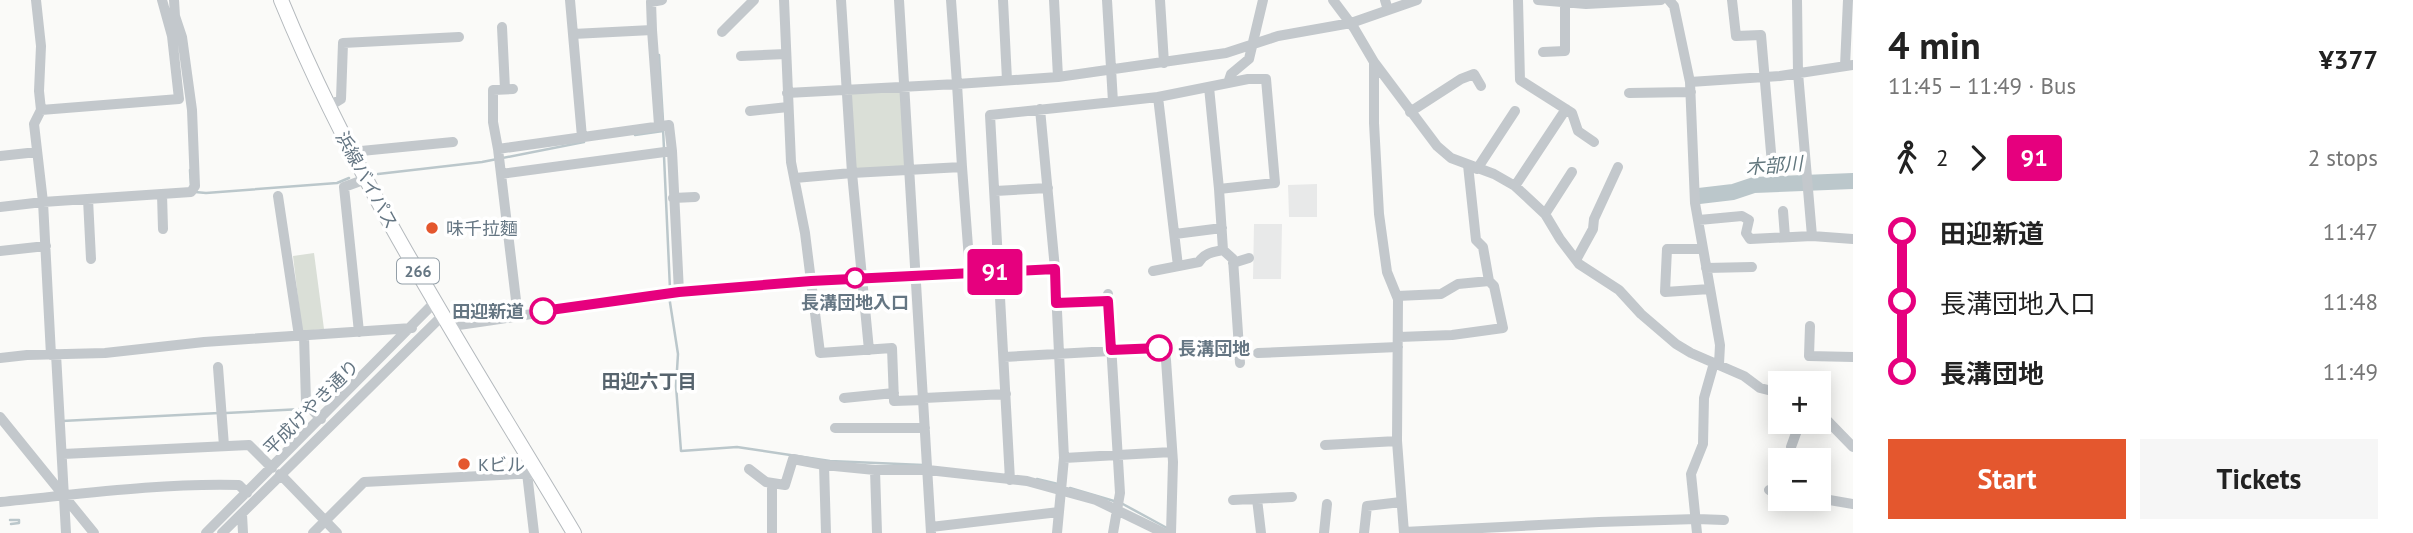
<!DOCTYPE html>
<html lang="en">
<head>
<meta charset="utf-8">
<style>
  body { margin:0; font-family:"PT Sans","Noto Sans JP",sans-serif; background:#f6f6f6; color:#222; height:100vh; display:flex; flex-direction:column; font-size:26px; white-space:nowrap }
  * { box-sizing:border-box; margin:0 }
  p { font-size:23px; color:#767676 }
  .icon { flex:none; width:38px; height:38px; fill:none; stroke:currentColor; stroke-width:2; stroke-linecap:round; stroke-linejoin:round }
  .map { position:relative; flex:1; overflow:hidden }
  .details { display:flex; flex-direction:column; background:#fff; width:560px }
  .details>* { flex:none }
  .badge { padding:0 14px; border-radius:5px; font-size:24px; line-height:46px }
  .buttons { position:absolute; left:1768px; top:371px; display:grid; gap:14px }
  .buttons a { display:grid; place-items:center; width:63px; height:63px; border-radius:0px; background:#fff; box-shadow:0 4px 18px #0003; font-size:35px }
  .map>.badge { position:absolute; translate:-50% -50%; box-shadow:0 0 0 4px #fff }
  .legs { display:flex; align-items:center; gap:10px; height:77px; padding:0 35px; font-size:23px }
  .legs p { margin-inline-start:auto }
  .summary { display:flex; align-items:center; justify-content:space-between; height:119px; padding:0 35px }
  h1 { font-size:38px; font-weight:600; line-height:52px }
  .cta { display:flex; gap:14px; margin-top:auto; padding:14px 35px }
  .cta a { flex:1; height:80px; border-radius:0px; background:#e4572e; color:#fff; font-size:28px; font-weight:600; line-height:80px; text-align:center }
  .cta a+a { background:#f6f6f6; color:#222 }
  ul { padding:0 35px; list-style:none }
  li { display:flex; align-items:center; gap:24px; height:70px; font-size:26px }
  li i { display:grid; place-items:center; width:10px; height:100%; margin:0 9px; background:currentColor }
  li i::after { content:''; width:18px; height:18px; margin:-9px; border:5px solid; border-radius:50%; background:#fff }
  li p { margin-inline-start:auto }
  li:first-child i { background:linear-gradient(#0000 50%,currentColor 0) }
  li:last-child i { background:linear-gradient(currentColor 50%,#0000 0) }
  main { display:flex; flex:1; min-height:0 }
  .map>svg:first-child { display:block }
</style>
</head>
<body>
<main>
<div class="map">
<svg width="1853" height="533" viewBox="0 0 1853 533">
  <rect width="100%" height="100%" fill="#fafaf8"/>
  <path fill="#e8e9e9" d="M1317,184V217H1289L1288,185Z
    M1254,224H1282L1281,279H1253Z"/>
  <path fill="#dadfd7" d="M901,91L905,168L854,171L848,92Z
    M314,253L324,329L302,331L293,256Z"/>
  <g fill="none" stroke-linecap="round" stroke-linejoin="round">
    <path stroke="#bbc7cb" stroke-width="2.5" d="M659,55L663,121
      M663,128L664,149
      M635,135L663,131
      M664,156L670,289
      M190,170L191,187
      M378,174L482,162L584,142
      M195,192L206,193L337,183L349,178
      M669,296L678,354L676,386L681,451L737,447L830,461L923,465
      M226,413L302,409V421
      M62,421L219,413
      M1037,479L1058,484
      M1070,488L1114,501
      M1121,503L1167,528
      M10,520H19V523L11,524"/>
    <path stroke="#bbc7cb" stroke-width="16" d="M1699,196L1733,192L1754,185L1853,181"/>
    <defs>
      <path id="highway" d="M281,0C358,188 470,359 574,533"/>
    </defs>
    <use href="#highway" stroke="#b4b9bd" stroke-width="16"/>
    <path stroke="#c3c8cc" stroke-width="10" d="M36,0L41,46L39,91L41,110L179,99L172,36L162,0
      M570,0L582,137
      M784,0L791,162L805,233L820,353L892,348L894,401L924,400
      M841,0L852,173L962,167L957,84L1058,77L1226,53L1278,36L1351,23L1417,0
      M899,0L931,533
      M1003,0L1007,80
      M1054,0L1058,77
      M1107,0L1113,102L1158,97
      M1160,0L1164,63
      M1333,0L1354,28L1374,62L1437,146L1451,158L1494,174L1515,186L1545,214L1560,239L1579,264L1619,290L1641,314L1676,344L1691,353L1744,376L1760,388L1780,393
      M1385,0L1388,10
      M1518,0L1520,80L1572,113L1578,131L1594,142
      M1538,0L1586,4L1661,0
      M1669,0L1674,6L1690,82L1695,203L1720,345L1719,364
      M1732,0L1736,36L1761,35L1772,164
      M1797,0L1798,73L1812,236
      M502,27L505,89
      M652,30L651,2L662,0
      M722,32L754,0
      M573,34L652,30L659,125
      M1543,52L1565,51V0
      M741,56L786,54
      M1374,63V123L1379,214L1387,272L1398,299L1397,441L1404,533
      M1845,66L1848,0
      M1690,82L1780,76L1853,65
      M1228,83L1231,74L1249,59L1263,0
      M1209,87L1219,189
      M787,93L957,84L951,0
      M1629,93L1691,92
      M328,107L341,99L343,43L459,37
      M1040,109L1055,269L1064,458L1057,533
      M41,110L34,124L43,202L51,355
      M750,111L788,107
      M1410,112L1461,79L1474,74L1481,86
      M498,149L493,122V90L513,89
      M351,152L453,142
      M0,156L37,152
      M962,167L970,273
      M1477,169L1515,111
      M501,174L672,151L679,292
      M795,178L852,173L869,350
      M1515,186L1566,109
      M995,191L1048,188
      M162,194L163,229
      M278,196L299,336
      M673,198L695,197
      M88,199L91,259
      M0,207L43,202L191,192L195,186L192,110L182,37L175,16L174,0
      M1783,211L1785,237
      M1545,214L1572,172
      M1699,220L1742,216L1749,220L1746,233L1750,239L1812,236L1853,239
      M1175,234L1222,228
      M1703,249H1667L1665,292L1710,289
      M0,251L46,246
      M1576,260L1593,229L1594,219L1618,167
      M1233,263L1249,258
      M1178,266L1158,97L1248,79H1266L1275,183L1219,189L1223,250L1233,259L1240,363
      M1706,268L1752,267
      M1153,271L1199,262C1204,253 1213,252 1223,250
      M1108,294L1120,493L1113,533
      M1397,296L1441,294L1458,284L1489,281
      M1056,303L1109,301
      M518,317L498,149L669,125L672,151
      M450,326C528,317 604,299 682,292C806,279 931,275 1055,269
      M1810,326L1809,356L1853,357
      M359,332L344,187L366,179
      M304,335L306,403L321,419
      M1399,337L1452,335L1503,328L1494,286L1489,281L1483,247L1476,240L1468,165
      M1258,353L1398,347
      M56,354L66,533
      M1004,357L1164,348L1166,360L1173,462L1171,533
      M0,358L27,355L105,353L204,342L412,328
      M218,367L224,446
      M844,398L894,393
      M924,398L1006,394
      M1818,411L1853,447
      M0,417L94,533
      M835,428H925
      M1325,445L1397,441
      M1791,447L1800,422
      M63,454L249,445L272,468
      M1064,458L1172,452
      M824,465L826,533
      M749,469L766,482L785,485L793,459L824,465L875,470H928L1027,481L1096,500L1164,533
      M875,470L877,533
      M527,473L534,533
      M280,474L337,533
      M1010,480L990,115L1113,102
      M1769,490L1780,494
      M1818,498L1853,504
      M1257,499L1261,533
      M1797,499H1806
      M1233,500L1292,497
      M0,502C82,494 157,483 239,485L247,493
      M242,514L243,533
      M931,527L1059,512
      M1404,532L1599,522L1697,519L1724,520
      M206,533L436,301
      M222,533L443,315
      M313,533L364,482L538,473
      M772,533V484
      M1324,533L1327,504
      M1364,533L1367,506L1401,502
      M1697,533L1691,474L1703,444L1704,398L1714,363"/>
    <use href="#highway" stroke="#fff" stroke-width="14"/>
  </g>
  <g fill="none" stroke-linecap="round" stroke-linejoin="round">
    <defs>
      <path id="line-1" d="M543,311L679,292L811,281L1055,269L1056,303L1108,301L1111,350L1159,348"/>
    </defs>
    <use href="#line-1" stroke="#fff" stroke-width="16"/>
    <use href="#line-1" stroke="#e6007e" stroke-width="10"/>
  </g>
  <g fill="#e4572e" stroke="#fff" stroke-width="2.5">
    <circle cx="432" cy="228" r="7"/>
    <circle cx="464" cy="464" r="7"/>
  </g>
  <g fill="#fff" stroke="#e6007e" stroke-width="3.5">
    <circle cx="855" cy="278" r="9"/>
    <circle cx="543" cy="311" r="12"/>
    <circle cx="1159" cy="348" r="12"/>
  </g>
  <g text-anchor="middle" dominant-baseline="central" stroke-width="7" stroke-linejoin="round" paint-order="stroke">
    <rect fill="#fff" stroke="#939fa8" stroke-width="2" x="397" y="258.5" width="42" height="25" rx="5"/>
    <g font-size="16" font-weight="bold" fill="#657683">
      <text x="418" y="271">266</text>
    </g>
    <g font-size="18" fill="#657683" stroke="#fff">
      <text transform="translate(367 180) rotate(61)">浜線バイパス</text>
      <text transform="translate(311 407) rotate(-45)">平成けやき通り</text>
    </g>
    <g font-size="18" fill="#657683" stroke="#fff" text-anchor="start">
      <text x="446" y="228">味千拉麵</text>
      <text x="478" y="464">Kビル</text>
    </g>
    <g font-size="18" font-weight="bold" fill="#657683" stroke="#fff">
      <text x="855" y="302">長溝団地入口</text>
      <text x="524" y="311" text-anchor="end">田迎新道</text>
      <text x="1178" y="348" text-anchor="start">長溝団地</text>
    </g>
    <g font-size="19" font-style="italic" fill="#60757c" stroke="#fff">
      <text transform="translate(1774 165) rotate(-4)">木部川</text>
    </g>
    <g font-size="19" font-weight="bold" fill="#57646e" stroke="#fff">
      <text x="649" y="381">田迎六丁目</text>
    </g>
  </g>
</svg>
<div class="buttons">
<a>+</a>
<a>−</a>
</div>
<b class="badge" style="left:995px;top:272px;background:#e6007e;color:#fff">91</b>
</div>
<section class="details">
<div class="summary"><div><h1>4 min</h1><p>11:45 – 11:49 · Bus</p></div><b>¥377</b></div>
<div class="legs"><svg class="icon" aria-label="walk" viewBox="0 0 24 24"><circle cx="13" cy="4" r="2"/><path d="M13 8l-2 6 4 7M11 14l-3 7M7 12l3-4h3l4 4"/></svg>2<svg class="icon" aria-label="forward" viewBox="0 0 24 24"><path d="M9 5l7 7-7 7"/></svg><b class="badge" style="background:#e6007e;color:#fff">91</b><p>2 stops</p></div>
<ul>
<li><i style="color:#e6007e"></i><b>田迎新道</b><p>11:47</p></li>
<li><i style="color:#e6007e"></i><span>長溝団地入口</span><p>11:48</p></li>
<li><i style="color:#e6007e"></i><b>長溝団地</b><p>11:49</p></li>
</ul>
<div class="cta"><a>Start</a><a>Tickets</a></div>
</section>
</main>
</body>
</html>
